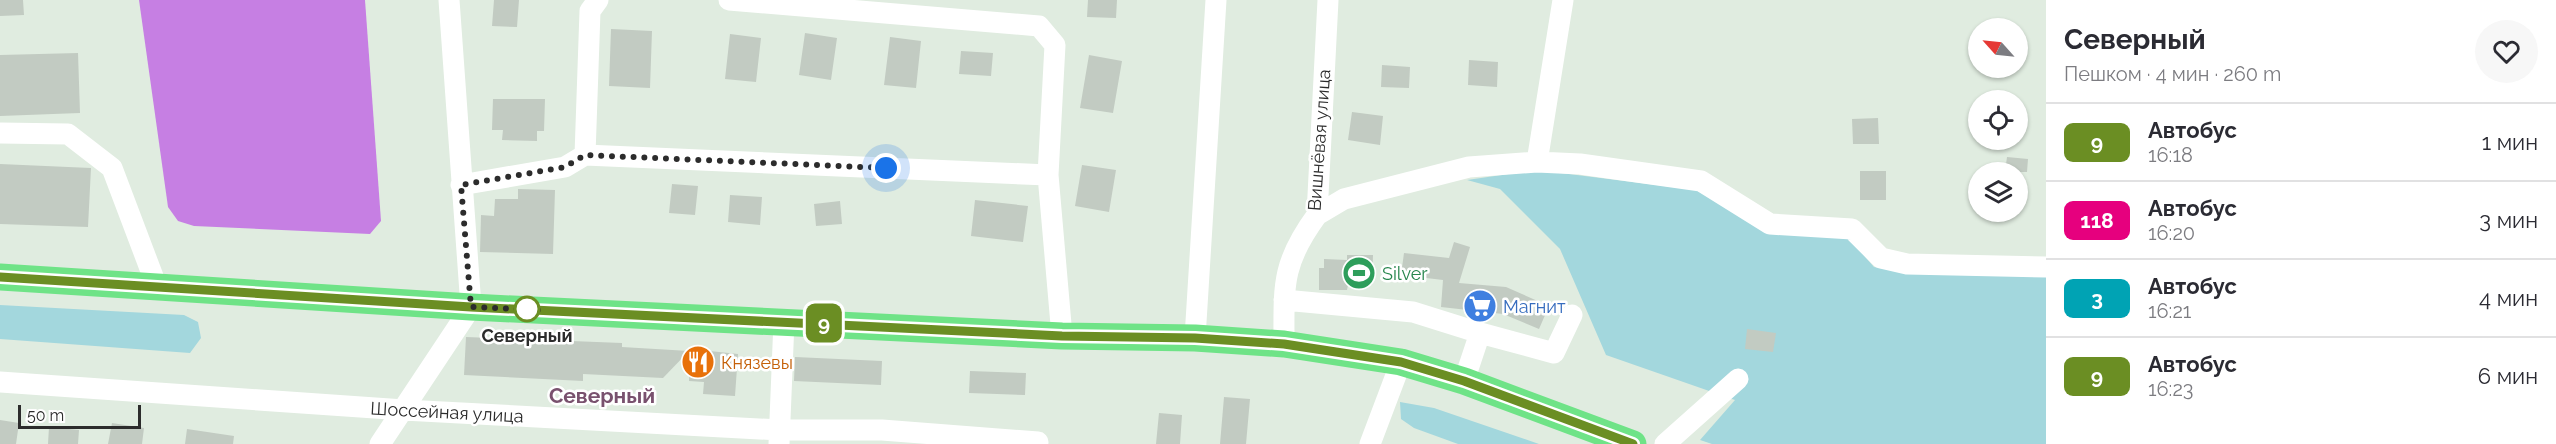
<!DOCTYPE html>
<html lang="ru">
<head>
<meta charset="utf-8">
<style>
  body { margin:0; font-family:Raleway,sans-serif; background:#f7f7f7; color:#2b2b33; height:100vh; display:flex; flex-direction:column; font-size:22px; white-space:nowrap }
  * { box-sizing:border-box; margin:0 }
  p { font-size:20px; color:#7c7c81 }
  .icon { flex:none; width:33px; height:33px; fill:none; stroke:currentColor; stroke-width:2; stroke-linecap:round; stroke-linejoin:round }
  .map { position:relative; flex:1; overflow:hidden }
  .panel { display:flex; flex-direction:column; background:#fff; width:510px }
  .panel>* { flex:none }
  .badge { padding:0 12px; border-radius:9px; font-size:21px; line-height:39px }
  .needle { width:39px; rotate:297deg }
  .buttons { position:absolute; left:1968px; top:18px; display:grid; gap:12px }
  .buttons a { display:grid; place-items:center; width:60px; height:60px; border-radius:50%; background:#fff; box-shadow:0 2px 4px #0004; font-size:30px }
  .scale { position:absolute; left:18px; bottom:15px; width:123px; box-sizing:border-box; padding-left:6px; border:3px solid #2c2c2c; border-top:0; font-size:16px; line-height:21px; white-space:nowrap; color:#2c2c2c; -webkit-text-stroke:4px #fff; paint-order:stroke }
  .you { position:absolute; width:30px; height:30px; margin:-15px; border:4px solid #fff; border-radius:50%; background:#1a73e8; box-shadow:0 0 0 9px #1a73e833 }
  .map>.badge { position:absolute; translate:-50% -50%; box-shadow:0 0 0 3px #fff }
  .round { display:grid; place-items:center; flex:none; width:63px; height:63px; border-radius:32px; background:#f7f7f7 }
  .head { display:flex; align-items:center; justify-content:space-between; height:102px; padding:0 18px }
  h1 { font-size:28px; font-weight:700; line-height:45px }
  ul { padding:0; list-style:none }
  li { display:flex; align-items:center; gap:18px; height:78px; padding:0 18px; border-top:2px solid #e1e1e2 }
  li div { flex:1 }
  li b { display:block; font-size:22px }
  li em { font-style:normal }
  li .badge { min-width:66px; font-weight:700; text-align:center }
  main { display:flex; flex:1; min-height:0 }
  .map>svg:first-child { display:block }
</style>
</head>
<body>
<main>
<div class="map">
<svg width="2046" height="444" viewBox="0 0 2046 444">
  <rect width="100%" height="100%" fill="#e0ece0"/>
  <path fill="#a3d7dd" d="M1537,170L1696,190L1766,229L1848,237L1874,267L1911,273L2046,274V444H1712L1700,440L1735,400L1606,355L1560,249L1500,189L1467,180Z
    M0,305L184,315L198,322L201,338L190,353L0,339Z
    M1400,402L1434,408L1539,444H1458L1414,428L1401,419Z"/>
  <path fill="#c67fe3" d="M139,0H365L381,221L370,234L194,226L178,221L168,207Z"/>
  <path fill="#c2cbc2" d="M0,0H23L24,15L0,16Z
    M494,0H519L517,27L492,26Z
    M1088,0H1117L1116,18L1087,17Z
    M611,29L652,31L650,88L609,86Z
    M805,33L837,38L831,80L799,75Z
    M730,34L761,38L756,82L725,79Z
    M890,37L921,41L916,88L884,85Z
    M961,51L993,53L991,76L959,74Z
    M78,53L80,113L0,116V55Z
    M1089,55L1122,61L1113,113L1080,108Z
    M1469,60L1498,62L1497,87L1468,85Z
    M1382,65L1410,67L1409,88L1381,87Z
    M493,99H545L544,131H537V141L502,140L503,130H492Z
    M1352,112L1383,116L1380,145L1348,140Z
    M1878,118L1879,144H1853L1852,119Z
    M2007,157L2028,159L2027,172H2005Z
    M0,164L91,168L88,227L0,224Z
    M1082,165L1116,170L1109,212L1075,206Z
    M1860,171H1886V200H1860Z
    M672,184L698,186L695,215L669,213Z
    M518,189L555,190L553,254L480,252L481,215L494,216L495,199H518Z
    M730,195L762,197L760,225L728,222Z
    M975,200L1028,206L1023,242L971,236Z
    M840,201L842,224L816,226L814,204Z
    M1454,242L1470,247L1459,283L1506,287L1549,306L1539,329L1503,314L1441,307L1443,280L1401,275L1404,253L1449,258Z
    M1347,255H1373L1372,285H1348L1347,290H1319V268H1324V259L1347,260Z
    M1747,329L1776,333L1773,352L1745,349Z
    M466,337L622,343V347L689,351L663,378L583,374V381L464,375Z
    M691,349L738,354L735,396L703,394L704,382L689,381Z
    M795,357L882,361L881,385L794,381Z
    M970,371L1026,373L1025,395L969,393Z
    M1224,397L1250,399L1246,444H1220Z
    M1159,413L1182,415L1180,444H1156Z
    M0,420L19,423L16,444H0Z
    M112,423L144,428L142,444H108Z
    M49,427L79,430L78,444H48Z
    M187,429L234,436L233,444H185Z"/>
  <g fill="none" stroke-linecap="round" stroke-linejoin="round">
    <path stroke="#fff" stroke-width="21" d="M729,0L1039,26L1055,45L1048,175
      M0,133L68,134L112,168L157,287
      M585,155L590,11L598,0
      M1537,162L1563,0
      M461,185L565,167L585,155L1048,175L1062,336
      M1317,215L1344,199L1469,167L1537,162L1580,164L1701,181L1770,224L1852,229L1881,258L1907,264L2046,267
      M1284,300L1413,312L1480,333
      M1195,338L1216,0
      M1284,344C1284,286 1281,264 1317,215L1328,0
      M1464,381L1480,333L1554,353L1572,315
      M0,382L404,410L780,430H882L1038,442
      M380,444L471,307L449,0
      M779,444L784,321
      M1370,444L1401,362
      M1665,444L1738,379"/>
    <path stroke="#6fe387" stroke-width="27" d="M0,277L471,307L1062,336L1195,338L1284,344L1401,362L1464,381L1633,444"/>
  </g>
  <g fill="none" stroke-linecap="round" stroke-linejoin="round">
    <defs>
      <path id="line" d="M0,277L471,307L1062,336L1195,338L1284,344L1401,362L1464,381L1633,444"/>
    </defs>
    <use href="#line" stroke="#fff" stroke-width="14"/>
    <use href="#line" stroke="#6b8e23" stroke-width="9"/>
    <path stroke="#2c2c2c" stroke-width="6" stroke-dasharray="0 10.8" d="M527,309L538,310L471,307L461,185L565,167L585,155L886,168"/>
  </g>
  <defs>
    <symbol id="stadium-disc" viewBox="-11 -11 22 22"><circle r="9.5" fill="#2e9e5b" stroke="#fff"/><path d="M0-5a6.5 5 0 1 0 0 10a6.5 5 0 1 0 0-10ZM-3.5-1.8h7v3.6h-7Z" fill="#fff"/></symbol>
    <symbol id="supermarket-disc" viewBox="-11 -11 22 22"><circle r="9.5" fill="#3f7fe0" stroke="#fff"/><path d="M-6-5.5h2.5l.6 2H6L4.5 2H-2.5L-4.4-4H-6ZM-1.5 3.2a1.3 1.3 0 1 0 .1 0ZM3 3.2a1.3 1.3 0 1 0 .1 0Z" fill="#fff"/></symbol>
    <symbol id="restaurant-disc" viewBox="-11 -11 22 22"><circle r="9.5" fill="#e8710a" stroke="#fff"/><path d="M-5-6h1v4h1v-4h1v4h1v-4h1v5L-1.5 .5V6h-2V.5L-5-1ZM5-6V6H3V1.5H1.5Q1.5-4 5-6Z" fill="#fff"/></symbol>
  </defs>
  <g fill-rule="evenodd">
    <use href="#stadium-disc" x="1340" y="254" width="38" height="38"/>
    <use href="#supermarket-disc" x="1461" y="287" width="38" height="38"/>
    <use href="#restaurant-disc" x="679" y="343" width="38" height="38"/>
  </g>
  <circle fill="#fff" stroke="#6b8e23" stroke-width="3" cx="527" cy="309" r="12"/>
  <g text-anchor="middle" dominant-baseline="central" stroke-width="5" stroke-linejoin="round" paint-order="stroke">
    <g font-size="18" fill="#2c2c2c" stroke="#fff">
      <text transform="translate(1319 140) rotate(-86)">Вишнёвая улица</text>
      <text transform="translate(447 412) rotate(3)">Шоссейная улица</text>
    </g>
    <g font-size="18" fill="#27864d" stroke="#fff" text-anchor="start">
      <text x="1382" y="273">Silver</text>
    </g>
    <g font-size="18" fill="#366cbe" stroke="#fff" text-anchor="start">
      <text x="1503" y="306">Магнит</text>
    </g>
    <g font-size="18" font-weight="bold" fill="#2c2c2c" stroke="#fff">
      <text x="527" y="335">Северный</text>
    </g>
    <g font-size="18" fill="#c56008" stroke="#fff" text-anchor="start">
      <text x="721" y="362">Князевы</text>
    </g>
    <g font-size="21" font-weight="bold" fill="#79516e" stroke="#fff">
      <text x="602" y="395">Северный</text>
    </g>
  </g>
</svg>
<div class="buttons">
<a><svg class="needle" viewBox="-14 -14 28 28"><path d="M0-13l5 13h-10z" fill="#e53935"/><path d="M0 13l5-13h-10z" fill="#7c7c81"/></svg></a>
<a><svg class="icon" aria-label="locate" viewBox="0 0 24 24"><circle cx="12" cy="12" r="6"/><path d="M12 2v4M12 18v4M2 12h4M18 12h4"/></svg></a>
<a><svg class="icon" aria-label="layers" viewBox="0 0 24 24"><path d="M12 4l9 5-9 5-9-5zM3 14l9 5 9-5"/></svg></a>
</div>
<div class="scale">50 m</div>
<div class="you" style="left:886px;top:168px"></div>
<b class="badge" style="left:824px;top:323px;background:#6b8e23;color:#fff">9</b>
</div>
<section class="panel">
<div class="head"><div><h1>Северный</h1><p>Пешком · 4 мин · 260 m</p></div><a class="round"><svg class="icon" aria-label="heart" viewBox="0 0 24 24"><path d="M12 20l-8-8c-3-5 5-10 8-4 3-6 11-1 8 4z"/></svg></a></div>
<ul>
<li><span class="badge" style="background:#6b8e23;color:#fff">9</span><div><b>Автобус</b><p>16:18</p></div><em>1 мин</em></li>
<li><span class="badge" style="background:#e6007e;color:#fff">118</span><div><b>Автобус</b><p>16:20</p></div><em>3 мин</em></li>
<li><span class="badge" style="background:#00a3b4;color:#fff">3</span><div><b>Автобус</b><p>16:21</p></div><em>4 мин</em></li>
<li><span class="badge" style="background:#6b8e23;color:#fff">9</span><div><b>Автобус</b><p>16:23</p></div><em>6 мин</em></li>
</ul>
</section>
</main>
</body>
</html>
